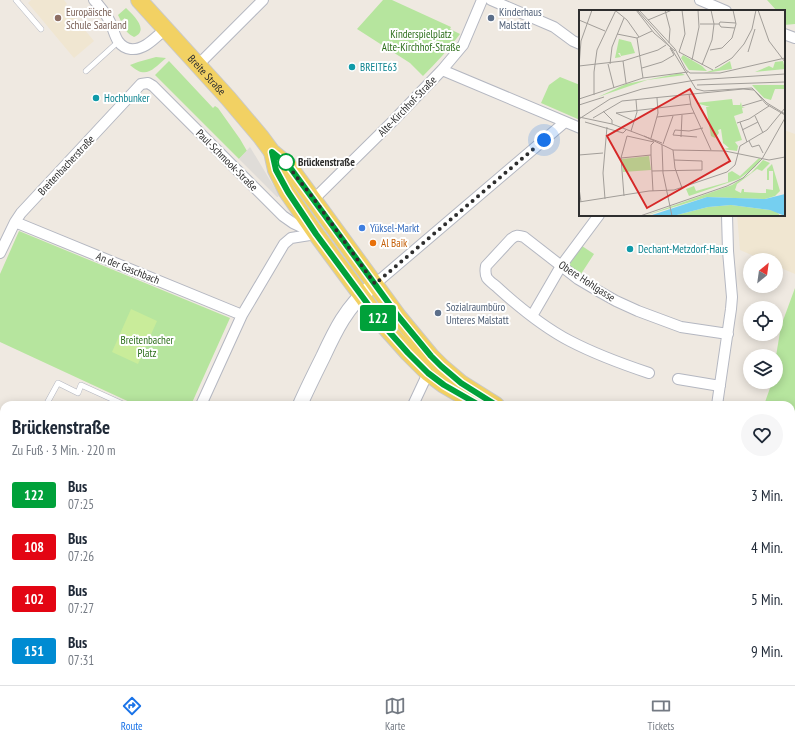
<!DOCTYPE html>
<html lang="de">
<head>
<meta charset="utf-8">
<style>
  body { margin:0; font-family:"PT Sans Narrow",sans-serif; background:#f6f6f7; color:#1f2937; height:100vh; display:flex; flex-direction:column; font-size:15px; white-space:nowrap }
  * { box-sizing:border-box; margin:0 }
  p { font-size:13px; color:#747a83 }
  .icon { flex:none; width:22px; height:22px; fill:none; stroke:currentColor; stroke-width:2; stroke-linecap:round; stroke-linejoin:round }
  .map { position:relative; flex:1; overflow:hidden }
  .sheet { position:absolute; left:0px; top:401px; width:795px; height:284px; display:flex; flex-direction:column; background:#fff; border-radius:12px 12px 0 0; box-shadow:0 2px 10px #0003 }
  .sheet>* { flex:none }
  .badge { padding:0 8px; border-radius:3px; font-size:14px; line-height:26px }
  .needle { width:26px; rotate:29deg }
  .tools { position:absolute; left:743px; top:253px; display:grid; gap:8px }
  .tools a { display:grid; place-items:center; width:40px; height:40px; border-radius:50%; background:#fff; box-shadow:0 2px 10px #0003; font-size:20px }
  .you { position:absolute; width:20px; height:20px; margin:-10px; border:3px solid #fff; border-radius:50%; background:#1a73e8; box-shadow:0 0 0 6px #1a73e833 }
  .map>.badge { position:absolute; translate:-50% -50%; box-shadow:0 0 0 2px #fff }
  .round { display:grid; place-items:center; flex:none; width:42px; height:42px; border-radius:21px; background:#f6f6f7 }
  .head { display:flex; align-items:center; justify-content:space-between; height:68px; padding:0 12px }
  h1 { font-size:19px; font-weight:700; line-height:30px }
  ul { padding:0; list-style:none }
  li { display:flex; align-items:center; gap:12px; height:52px; padding:0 12px }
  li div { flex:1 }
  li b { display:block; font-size:15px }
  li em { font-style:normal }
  li .badge { min-width:44px; font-weight:700; text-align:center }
  .dock { display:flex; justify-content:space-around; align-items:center; height:56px; border-top:1px solid #e0e1e3; background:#fff; font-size:11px; color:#747a83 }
  .dock a { display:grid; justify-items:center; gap:2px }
  .dock .on { color:#1a73e8 }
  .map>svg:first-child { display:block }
</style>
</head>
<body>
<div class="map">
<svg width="795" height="685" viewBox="0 0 795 685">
  <rect width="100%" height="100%" fill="#efe9e1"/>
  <path fill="#f0e6d1" d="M31,0H64L67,4L65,6L94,41L74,58L28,3Z
    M784,130L795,134V274L776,266V260H763L740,250L737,215H784Z"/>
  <path fill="#b6e59e" d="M383,0H392L451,27L450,29L460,34C449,49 436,63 423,76L410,63L357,29Z
    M767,0H795V24L784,25V11H777Z
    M126,8C133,15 150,30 134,37C128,34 126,31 123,25L127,22L125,18L121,21L118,15Z
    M156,57L166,58C153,69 146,80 130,65L138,62Z
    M169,61L213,108L215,106L218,108L240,139L247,151L239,159L155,75Z
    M560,77L580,85V120L541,103L549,85Z
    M19,231L230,318L191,405H136L0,342V274Z
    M582,246L594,254L581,274L568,265Z
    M795,288V450L791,449V405H764L770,388L771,382H776V356L781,326Z"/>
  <path fill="#c9ec9a" d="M131,309L157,321L138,364L112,352Z"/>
  <path fill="#dfdcd8" d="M250,147L279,195L278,197H277L239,159Z
    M694,681H759L757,685H701Z"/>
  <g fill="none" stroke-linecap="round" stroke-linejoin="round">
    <defs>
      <path id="service" d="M16,0L41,29
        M86,71L119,41
        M46,405L58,383L78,393L81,385L125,405
        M0,501L4,494
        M0,579L4,581
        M2,651L4,652
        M0,670L4,671
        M0,678L4,679
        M10,681L24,685
        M40,681L52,685
        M152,681L163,685
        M65,685L66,683L71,682L81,685
        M103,685L104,681"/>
      <path id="minor" d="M94,0C100,6 105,13 109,20C113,27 114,35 118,41C125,51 136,51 146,45C153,41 159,34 166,29
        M491,0L554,27L573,41L580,44
        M700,0L726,11
        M784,34L795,38
        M198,65L263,0
        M442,70L580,128
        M314,199L392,122L442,70L463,45L482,0
        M15,222L242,315
        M0,253L15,222L21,213L141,84L148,83L153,86L283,216L293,223L314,233
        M375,284L565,122
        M532,316L561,266L599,215
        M649,373C622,364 595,354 570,341C545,328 519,307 498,288C495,285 490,282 487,278C485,274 485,271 486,266L511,239C516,235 518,235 524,237L578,279L600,292L616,301L638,311L681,327L728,334
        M678,379L720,386
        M201,405L242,315L284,244L291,238L316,234
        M413,405L428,373
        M717,405L731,309L732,297L728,251L727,215
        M0,549L4,550
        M310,681L331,685"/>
      <path id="secondary" d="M300,405C307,389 315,373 323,357C335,331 347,306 370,288
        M197,685L198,681"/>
      <g id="primary">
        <path id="s1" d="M139,0L228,98L261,137L272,152L289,166L398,316L431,356L441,366L461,383L496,405"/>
        <path d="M272,152L276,170L287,192L316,234L384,326L408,353L428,373L444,385L468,399"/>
        <path d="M791,579L795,582"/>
        <path d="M791,598L795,601"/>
      </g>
    </defs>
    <use href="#service" stroke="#b4b7c1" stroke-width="6"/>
    <use href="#minor" stroke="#b4b7c1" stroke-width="12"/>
    <use href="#secondary" stroke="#b4b7c1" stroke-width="16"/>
    <use href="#primary" stroke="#c9c9c9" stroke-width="18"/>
    <use href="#service" stroke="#fff" stroke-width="5"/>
    <use href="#minor" stroke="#fff" stroke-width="10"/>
    <use href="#secondary" stroke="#fff" stroke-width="14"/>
    <use href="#primary" stroke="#f2d163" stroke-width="16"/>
  </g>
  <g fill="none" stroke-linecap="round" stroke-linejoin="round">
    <defs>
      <path id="line" d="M479,405L444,385L428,373L408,353L384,326L316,234L288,192L276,170L272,152L289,166L398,316L431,356L441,366L461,383L496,405"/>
    </defs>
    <use href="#line" stroke="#fff" stroke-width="9"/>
    <use href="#line" stroke="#00a13a" stroke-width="6"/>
    <path stroke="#2e2e2e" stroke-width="4" stroke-dasharray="0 7.2" d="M286,162H285L314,199L375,284L544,140"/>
  </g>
  <circle fill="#8d6e63" stroke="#fff" stroke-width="1.5" cx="58" cy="18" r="4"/>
  <g fill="#5c6f8a" stroke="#fff" stroke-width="1.5">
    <circle cx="491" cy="18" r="4"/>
    <circle cx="438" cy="313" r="4"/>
  </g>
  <g fill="#0f9aa8" stroke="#fff" stroke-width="1.5">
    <circle cx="352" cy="67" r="4"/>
    <circle cx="96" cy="98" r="4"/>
    <circle cx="630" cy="249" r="4"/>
  </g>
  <circle fill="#fff" stroke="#00a13a" stroke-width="2" cx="286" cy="162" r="8"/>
  <circle fill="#3f7fe0" stroke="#fff" stroke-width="1.5" cx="362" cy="228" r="4"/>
  <circle fill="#e8710a" stroke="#fff" stroke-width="1.5" cx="373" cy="243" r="4"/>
  <g text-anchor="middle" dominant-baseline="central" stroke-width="4" stroke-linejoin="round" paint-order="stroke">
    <g font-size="11" fill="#785e54" stroke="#fff" text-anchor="start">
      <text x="66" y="12">Europäische<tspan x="66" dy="13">Schule Saarland</tspan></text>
    </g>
    <g font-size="11" fill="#4e5e75" stroke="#fff" text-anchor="start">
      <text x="499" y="12">Kinderhaus<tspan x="499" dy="13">Malstatt</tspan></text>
      <text x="446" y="307">Sozialraumbüro<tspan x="446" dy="13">Unteres Malstatt</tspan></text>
    </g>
    <g font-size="11" fill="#2c6e1b" stroke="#fff">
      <text x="421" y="34">Kinderspielplatz<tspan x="421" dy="13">Alte-Kirchhof-Straße</tspan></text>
      <text x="147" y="340">Breitenbacher<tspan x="147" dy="13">Platz</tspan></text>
    </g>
    <g font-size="11" fill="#0d838f" stroke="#fff" text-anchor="start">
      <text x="360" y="67">BREITE63</text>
      <text x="104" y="98">Hochbunker</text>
      <text x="638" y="249">Dechant-Metzdorf-Haus</text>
    </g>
    <g font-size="11" fill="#2e2e2e" stroke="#fff">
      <text stroke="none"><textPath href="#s1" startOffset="101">Breite Straße</textPath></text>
      <text transform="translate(407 106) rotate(-46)">Alte-Kirchhof-Straße</text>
      <text transform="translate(227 160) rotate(45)">Paul-Schmook-Straße</text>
      <text transform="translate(66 165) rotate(-47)">Breitenbacherstraße</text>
      <text transform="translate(128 268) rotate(22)">An der Gaschbach</text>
      <text transform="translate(587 281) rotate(33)">Obere Hohlgasse</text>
    </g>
    <g font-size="11" font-weight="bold" fill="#2e2e2e" stroke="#fff" text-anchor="start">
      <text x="298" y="162">Brückenstraße</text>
    </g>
    <g font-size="11" fill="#366cbe" stroke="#fff" text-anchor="start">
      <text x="370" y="228">Yüksel-Markt</text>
    </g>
    <g font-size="11" fill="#c56008" stroke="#fff" text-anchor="start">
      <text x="381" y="243">Al Baik</text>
    </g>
  </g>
  <g transform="translate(579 10)">
    <rect width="206" height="206" fill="#efe9e1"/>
    <path d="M40,29L52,32L56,43L42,46L41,43H39L42,47L36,48ZM104,45L123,56L128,61L110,60L102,48ZM151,51L153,59L125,63L140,58ZM204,51L206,59L176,62L190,56L194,58L196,52ZM102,63L106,65L68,70L19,87L47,74ZM173,75H206V79H196L192,90L185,88ZM153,89L154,95H161L162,92L163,97H166L163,98L164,103L155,106L163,130L156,132L159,136L158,141L144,139L150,138L144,133L142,119L139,120L140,123L136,128L132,126L127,97H131L117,93ZM70,146L72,160L44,162L43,149ZM180,148L182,149L176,157L160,169L110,186L107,179L115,176L117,181L149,172V163L153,161L161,166ZM184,150L191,153L183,161L178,159L158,174L156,180L162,183L163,179H165V182L181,183H187V179L194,180V161H190V170H188V159L193,154L201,181L196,186L186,189L128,187L65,206L153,175L172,163ZM152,195L198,201L201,206H94L129,197Z" fill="#b6e59e"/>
    <path d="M206,184V206L191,200L152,195L129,197L94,206H70L128,187L186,189Z" fill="#75cff0"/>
    <path fill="none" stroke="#a29e99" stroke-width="1" d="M57,0L75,23L96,41M58,0L92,38L117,79L125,81L173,78L188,93L206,104M60,0L96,39L107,60L111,63H141L206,48M86,0L91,19L90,33M179,0L190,31L206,52M37,1L48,10L60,27M0,10L26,21M69,10L93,0M121,14H140M156,18L142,17L140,14L141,12L157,13M38,24L58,28L73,21M58,28L64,68M131,40L143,38L153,28L157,14L154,0M100,42L106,24L103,0M100,42L134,60M169,42L176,19M113,50L120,17L119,0M44,51L47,73M29,54L35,78M31,54L33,37L45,8M123,55L133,30L135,14L132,0M0,56L44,51L79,40L87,35M0,56L2,31L13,0M63,58L83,52L95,45L91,38M136,58L153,48L165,34L173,19L177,0M118,75L206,72M110,84L112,96L132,140M15,85V62L18,40L37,0M0,89L64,68L109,62M0,95L25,87M163,96L183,90M24,101L33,110V114M176,106L184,123M0,107L33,114L83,133M78,107L115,103M14,108L43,91L164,79L175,80L187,94L206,105M0,109L31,89L63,79L117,70L206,64M55,111L37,103L112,94M6,112L44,123L47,120M161,112L168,132M158,113L170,109L190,96M163,120L179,112M52,121L58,102L57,90M65,126L94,140L146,141L190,150L206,147M102,127L103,105M118,127L94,125L96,120L110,121L124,118M72,128L79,103L78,88M170,131L173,137L180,135L184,143M84,134L94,106M83,135L84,163L93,206M94,140L96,158L103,178M0,145L24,143M42,148L72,145M73,161L123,160V151L95,150M0,178L2,192M45,186L42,148L48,126L75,132L72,135V145L74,181M26,189L24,163L28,117M0,192L70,181L95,180L148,162L156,155L161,136L188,120L206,98M61,206L148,176L164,168L183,149L206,108"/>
    <path fill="#d62828" fill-opacity="0.15" stroke="#d62828" stroke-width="2" d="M111,79L151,151L68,198L28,126Z"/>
    <rect width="206" height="206" fill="none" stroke="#2e2e2e" stroke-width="2"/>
  </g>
</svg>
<div class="tools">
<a><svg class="needle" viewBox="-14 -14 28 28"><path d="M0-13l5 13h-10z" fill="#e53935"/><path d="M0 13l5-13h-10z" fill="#747a83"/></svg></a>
<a><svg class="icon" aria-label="locate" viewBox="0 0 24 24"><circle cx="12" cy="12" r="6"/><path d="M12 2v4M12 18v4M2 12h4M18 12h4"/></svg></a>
<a><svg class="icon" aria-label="layers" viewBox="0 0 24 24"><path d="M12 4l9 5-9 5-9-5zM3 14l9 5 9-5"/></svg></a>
</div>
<div class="you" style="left:544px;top:140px"></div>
<b class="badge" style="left:378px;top:318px;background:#00a13a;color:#fff">122</b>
<section class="sheet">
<div class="head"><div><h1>Brückenstraße</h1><p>Zu Fuß · 3 Min. · 220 m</p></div><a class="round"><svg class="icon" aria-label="heart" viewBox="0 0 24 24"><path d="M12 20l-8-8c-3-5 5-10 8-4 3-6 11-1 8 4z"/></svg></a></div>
<ul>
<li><span class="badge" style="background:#00a13a;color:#fff">122</span><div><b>Bus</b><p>07:25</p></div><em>3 Min.</em></li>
<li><span class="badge" style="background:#e30513;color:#fff">108</span><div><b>Bus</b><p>07:26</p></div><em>4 Min.</em></li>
<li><span class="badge" style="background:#e30513;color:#fff">102</span><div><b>Bus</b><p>07:27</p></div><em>5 Min.</em></li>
<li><span class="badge" style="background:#008bd2;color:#fff">151</span><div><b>Bus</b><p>07:31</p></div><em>9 Min.</em></li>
</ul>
</section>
</div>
<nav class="dock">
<a class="on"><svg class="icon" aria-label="directions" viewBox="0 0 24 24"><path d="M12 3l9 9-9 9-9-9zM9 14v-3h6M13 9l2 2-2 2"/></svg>Route</a>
<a><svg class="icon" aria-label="map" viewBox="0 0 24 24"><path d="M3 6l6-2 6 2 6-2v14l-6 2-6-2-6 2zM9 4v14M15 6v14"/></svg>Karte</a>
<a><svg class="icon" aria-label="tickets" viewBox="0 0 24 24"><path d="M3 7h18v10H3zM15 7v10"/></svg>Tickets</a>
</nav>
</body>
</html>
